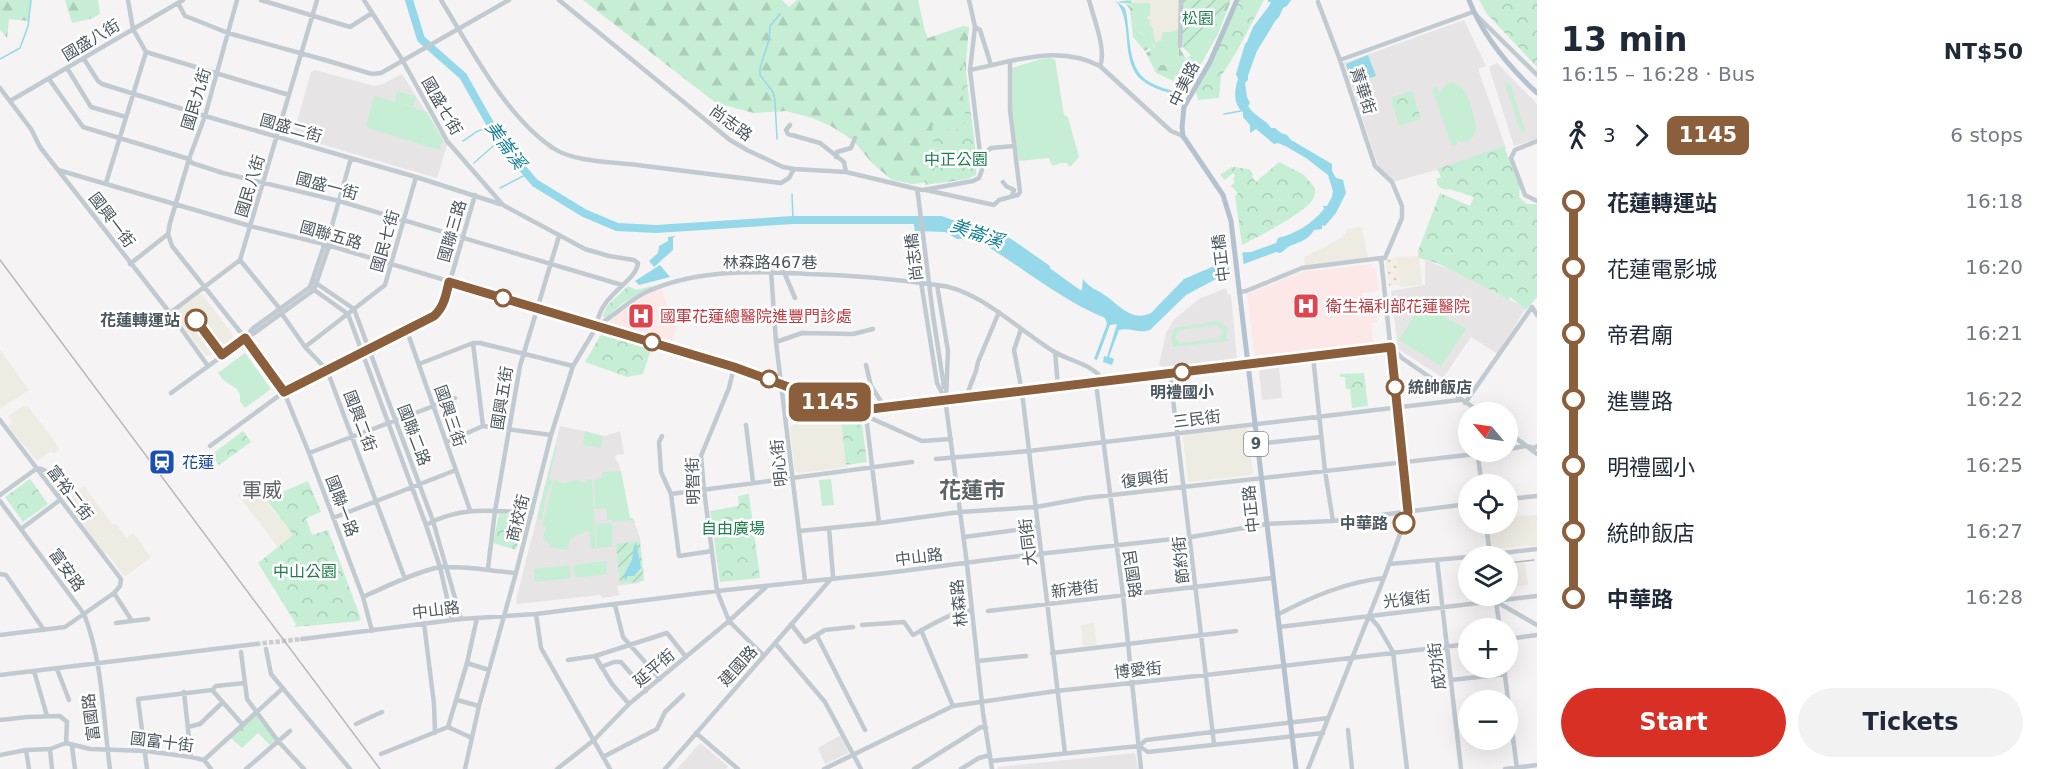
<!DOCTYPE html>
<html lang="en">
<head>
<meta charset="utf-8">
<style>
  body { margin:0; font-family:"DejaVu Sans","Noto Sans TC",sans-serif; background:#f2f2f3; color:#1f2937; height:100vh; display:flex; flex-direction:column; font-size:22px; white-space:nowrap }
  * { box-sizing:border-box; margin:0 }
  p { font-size:20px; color:#747a83 }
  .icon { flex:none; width:33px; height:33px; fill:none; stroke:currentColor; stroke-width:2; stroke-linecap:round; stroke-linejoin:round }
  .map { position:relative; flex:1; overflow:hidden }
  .drawer { display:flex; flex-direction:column; background:#fff; width:510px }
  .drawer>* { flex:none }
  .badge { padding:0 12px; border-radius:9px; font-size:21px; line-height:39px }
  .needle { width:39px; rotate:299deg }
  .tools { position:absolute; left:1458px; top:402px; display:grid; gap:12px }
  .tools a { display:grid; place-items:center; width:60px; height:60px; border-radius:50%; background:#fff; box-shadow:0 6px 24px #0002; font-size:30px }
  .map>.badge { position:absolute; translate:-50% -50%; box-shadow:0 0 0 3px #fff }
  .legs { display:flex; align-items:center; gap:9px; height:66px; padding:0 24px; font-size:20px }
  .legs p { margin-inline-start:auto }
  .summary { display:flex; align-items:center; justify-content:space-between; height:102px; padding:0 24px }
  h1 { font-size:33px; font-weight:700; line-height:45px }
  .action { display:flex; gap:12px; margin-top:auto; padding:12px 24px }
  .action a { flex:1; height:69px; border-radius:36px; background:#d93025; color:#fff; font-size:24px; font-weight:700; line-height:69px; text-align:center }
  .action a+a { background:#f2f2f3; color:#1f2937 }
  ul { padding:0 24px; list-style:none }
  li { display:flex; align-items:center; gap:21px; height:66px; font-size:22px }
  li i { display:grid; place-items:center; width:9px; height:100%; margin:0 8px; background:currentColor }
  li i::after { content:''; width:15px; height:15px; margin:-8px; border:4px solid; border-radius:50%; background:#fff }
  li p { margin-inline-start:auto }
  li:first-child i { background:linear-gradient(#0000 50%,currentColor 0) }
  li:last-child i { background:linear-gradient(currentColor 50%,#0000 0) }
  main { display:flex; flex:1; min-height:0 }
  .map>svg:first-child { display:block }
</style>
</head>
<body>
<main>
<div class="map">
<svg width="1537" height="769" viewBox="0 0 1537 769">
  <defs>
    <pattern id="forest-firs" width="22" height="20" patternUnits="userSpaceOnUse" patternTransform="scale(1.5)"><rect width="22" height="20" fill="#c5eed5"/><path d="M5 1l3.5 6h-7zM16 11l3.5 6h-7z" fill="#abceb9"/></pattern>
    <pattern id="sand-dots" width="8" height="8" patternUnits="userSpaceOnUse" patternTransform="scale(1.5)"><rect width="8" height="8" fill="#f4efe5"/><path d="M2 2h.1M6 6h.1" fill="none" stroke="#d3cfc7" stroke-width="1.8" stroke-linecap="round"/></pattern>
    <pattern id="park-crowns" width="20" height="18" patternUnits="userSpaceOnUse" patternTransform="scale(1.5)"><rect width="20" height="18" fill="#c5eed5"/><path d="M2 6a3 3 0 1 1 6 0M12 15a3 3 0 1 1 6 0" fill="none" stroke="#abceb9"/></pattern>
    <pattern id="garden-furrows" width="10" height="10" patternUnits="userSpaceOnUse" patternTransform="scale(1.5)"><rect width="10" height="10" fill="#c5eed5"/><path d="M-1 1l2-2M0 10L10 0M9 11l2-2" fill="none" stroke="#abceb9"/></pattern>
  </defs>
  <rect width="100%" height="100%" fill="#f5f3f3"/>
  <path fill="#eeebe3" d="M1124,0H1179L1178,66L1155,52L1133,9Z
    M1362,227L1368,258L1305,266L1304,257L1329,245L1342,237L1348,229Z
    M1419,256L1422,285L1400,287L1397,257Z
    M199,294H202L233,335L232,339L210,356L205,355L175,315L176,311Z
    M0,350L29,390L0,409Z
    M24,406L29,407L60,449L54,454L51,451L37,461L8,426L12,422L8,416Z
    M840,417L847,467L798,473L795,471L790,428L792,426L799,422Z
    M1247,428L1253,473L1251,475L1190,482L1188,480L1183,437L1185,435Z
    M253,484L293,536L278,547L238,495Z
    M84,486L111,523L113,525L115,523L126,538L133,533L151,557L126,576L123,575L107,553L104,555L66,500Z
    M1537,515V545L1491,549L1488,524H1508V517Z
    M1525,563L1528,585L1509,587L1510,593H1508V565Z
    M1094,623L1097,645L1083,646L1081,625Z"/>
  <path fill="#e6e4e4" d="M1464,20L1486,66L1478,69L1506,148L1480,158L1393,182L1380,171L1344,63Z
    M1497,63L1537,104V139L1514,146L1489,67Z
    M315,70L374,86L383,84L402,74L447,145L437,178L293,136L311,72Z
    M1425,260L1456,272L1526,308L1498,354L1471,337L1443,378L1398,349L1391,291L1425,285Z
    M1226,288L1228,294L1231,295L1237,359L1166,369L1159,365L1166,333L1174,320L1199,299Z
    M1279,367L1282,398L1262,400L1259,371Z
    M560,426L605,436L620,431L624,454L616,455L615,458L619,464L630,518H633L641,541L627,545L645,571L638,574L640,583L617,586L619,595L602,598L601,595L517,604L516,600Z
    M841,735L849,753L825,764L818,748Z
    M700,743L728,766L726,769H677Z
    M1135,753L1138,769H998L997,767Z"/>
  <path fill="#fbe8e7" d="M1371,264L1372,268H1376L1379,291L1363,293L1365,312L1375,311L1377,316V322L1371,323L1373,344L1260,358L1255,356L1247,294L1302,272Z
    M662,288L668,311L666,323L677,325L672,342L610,323V321L629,305L650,292Z"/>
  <path fill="#c5eed5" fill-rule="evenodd" d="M1124,0H1131V3H1150V16H1147V19L1150,20V26L1153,28L1155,42L1161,41L1162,32H1170L1179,29L1178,66L1161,65L1153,48L1156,46L1143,34L1136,30L1133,9Z
    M1049,58L1055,59L1064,115L1068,117L1079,157L1070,167L1067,163H1061L1052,166L1049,158L1019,161L1011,110L1012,68L1041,59Z
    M1449,82C1468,83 1471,108 1476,124C1477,137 1469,143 1457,141V145L1452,146L1432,89L1437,87L1439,93Z
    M1510,83L1525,131L1521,133L1505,84Z
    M397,91L416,97L413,106L396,102L427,112L443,140L439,150L366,127L374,96L395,102Z
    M1422,304L1466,329L1441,366L1399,340Z
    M1218,321L1228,329L1226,337L1229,341L1173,347L1171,337L1175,328ZM1217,325L1223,331L1219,339L1180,343L1175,337L1179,330Z
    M245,353L271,389L245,408L240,401C241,387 233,388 225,381C222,379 220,375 218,373Z
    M585,431L603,436L601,448L583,445Z
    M557,446L549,479L553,480L547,493L541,521L537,517L555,447Z
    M621,471L630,518H633L635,523H633L632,520L612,522V520H607L606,508L595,509L594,480L602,478L603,472Z
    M592,479L596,549H591L589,530C578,536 569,533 568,550L549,547L548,542L543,538L546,527L542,526L554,480L562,483V484L575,480L587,483V480Z
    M831,479L834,505L822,506L819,480Z
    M612,523V547L597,548L596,524Z
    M607,561V574L577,578L575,576L574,565Z
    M570,565V578L535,582L534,569Z"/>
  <path fill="url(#forest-firs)" d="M0,0H31L29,21L9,19L7,38L0,29Z
    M65,0H98L100,14L93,18L72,23Z
    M583,0H782L789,7L797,0H918L925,31L928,38L963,26L969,27L966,62L967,177L913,184L892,180L872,163L853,140L829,125L812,118L786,111L754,113L716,103Z
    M1122,0L1133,9L1136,30L1151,40L1161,65L1178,66L1179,47L1186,59L1191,55L1183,47L1222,0H1231L1218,34L1188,87L1176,81V75L1173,81L1156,73L1146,53L1151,50L1150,48L1145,51L1133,37L1130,9Z
    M257,714L277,738L270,745L258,733L242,748L231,738Z"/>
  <path fill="url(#sand-dots)" d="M1397,257L1400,285L1389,286L1385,259Z"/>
  <path fill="url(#park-crowns)" d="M1237,0H1264L1237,51L1221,76L1219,98L1198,100L1195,88Z
    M1479,0H1537V67L1487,14Z
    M963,64L965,66L977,162L976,175L968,179L925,185L921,154L935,153L932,125L944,130L959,129L966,121L960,78Z
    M1412,91L1421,119L1399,126L1391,98Z
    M1504,146L1520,188L1519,197L1527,204H1537V297L1526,310L1510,297L1508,300L1503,296L1501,298L1499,294L1437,263L1419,258L1418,251L1440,193L1470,206L1474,197L1449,189L1445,190L1438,186L1436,179L1441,177L1437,169Z
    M1279,162L1304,175L1315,188C1315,193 1315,197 1311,202C1299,216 1259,236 1242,245L1235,196L1238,193L1231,186L1235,182L1233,179L1235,176L1233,173L1225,180L1220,175L1232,167L1249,169L1253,174L1252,177L1256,182Z
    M657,285L623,303L606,318L602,316L607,306L628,286L636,290Z
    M602,335L651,349L643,374L627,377L585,362L600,336Z
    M1364,373L1368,406L1352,408L1350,389H1346L1345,377H1340V374Z
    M861,417L867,462L846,465L841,419Z
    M243,431L251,442L219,465L211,455Z
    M30,479L48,504L23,522L5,497Z
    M308,481L321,512L306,518L312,535L328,530L361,619L359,621L295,627L296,624L258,563L293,535L266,499Z
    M749,494L760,578L720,582L710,511L739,506L738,496Z
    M499,514L525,515L516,550L493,543Z"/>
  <path fill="url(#garden-furrows)" d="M1181,0H1228L1219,21L1190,54L1183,47L1182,43Z
    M640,541L644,581L620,584L616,544Z"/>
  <path fill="#95d8e9" d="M1115,0L1125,8C1131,29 1126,64 1145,79C1155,87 1172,90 1184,95L1182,98C1170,92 1154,90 1143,81C1118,62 1135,21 1115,0Z
    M1268,0H1291L1287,6L1283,8L1279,17L1266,31H1263C1252,51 1247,55 1248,80L1245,83L1247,97L1250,103L1248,106C1255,117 1267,120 1271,128H1275L1281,133L1287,135L1291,140L1332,164V171L1336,178L1343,180L1346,193L1336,213L1325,226L1322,225V229L1314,230C1308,241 1298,242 1288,247C1285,249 1283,252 1280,253L1276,252L1244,264L1230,275L1225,273L1218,278L1186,295L1150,330C1138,334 1130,327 1119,330L1109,357L1114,359L1112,365L1103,362L1104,356L1107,357L1117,324L1110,325L1097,360L1094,359L1107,324L1105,318C1062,301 1025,269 985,245L972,239H957L945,232L915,231L913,220L954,221L981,227L1001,242L1051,269L1080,290H1082L1083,279C1089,288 1098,290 1106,296C1120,306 1132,322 1151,313L1184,279L1212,267L1227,253L1251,252L1276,243L1278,238C1295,234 1312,224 1324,209L1323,206H1327L1332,197L1333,191L1328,175L1306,158L1287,147L1278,143L1274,144L1256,129L1250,133V125L1243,117V112C1232,104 1235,88 1238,79L1236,74L1245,44L1247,42L1253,27L1269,6L1271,2H1268Z
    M1368,55L1376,76L1352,84L1346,64Z
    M676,236L673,238V250L654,267L649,261L658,253L659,246L668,241V237Z
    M660,265L670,277L639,285L635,281Z
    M636,542L641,568L634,576H628L625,581C623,573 627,570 631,562C634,556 632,549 636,542Z"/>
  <path fill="#f5f3f3" d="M1242,249L1244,268L1230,278L1227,250Z"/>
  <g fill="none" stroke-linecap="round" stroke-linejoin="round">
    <path stroke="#95d8e9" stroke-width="1.5" d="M1120,2H1131
      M0,59L20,48L28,26L31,0
      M1224,114L1241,111
      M777,139L775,101L773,92L760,75V68L769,40L770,26L780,14
      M463,141C483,129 476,125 498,138
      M474,163L500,140
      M500,188L527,174
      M792,194L793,220"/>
    <path stroke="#95d8e9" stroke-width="8" d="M409,0L421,39L463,76L501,143L535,183L584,213L617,227L656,229L793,220H941L952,224
      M1244,75L1253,50L1270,22
      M986,235L1007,241L1046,268"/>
    <path stroke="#caccce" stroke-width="4.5" stroke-dasharray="4.5 2" stroke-linecap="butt" d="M256,644L302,639"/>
    <path stroke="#c1cad0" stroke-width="4.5" d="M128,0L133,29L146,52
      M237,0L205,116L189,159L170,223L168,234L172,246L245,338L284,392L309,453L363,597L372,631
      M261,0L350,27L372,13
      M364,0L403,61L447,141L503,205L585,249L609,256L634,260L638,263C636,283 599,294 597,326L573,366L551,435L516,573L479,706L465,769
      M441,0C470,47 506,117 553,148C573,162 612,162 637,165C685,171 733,177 781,183L789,178L794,169
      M559,0L730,140L747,150L783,167L794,169L846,172L917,189L918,195
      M1089,0C1093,16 1107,51 1100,66L1171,131L1183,136
      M1318,2L1340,60L1375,166L1392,182L1402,206V218L1385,258H1381
      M178,3L185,16L193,19L228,33L325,60
      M975,27L980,30L991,65
      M1180,46L1181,0
      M146,52L289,95
      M84,59L98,81L102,84L205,116L416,177L500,204
      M1340,60L1473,12L1537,75
      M67,68L91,107L126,117
      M970,70C1014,61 1058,44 1100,66
      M49,79L83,127L189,159L192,163L223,173L339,201L622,285
      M0,88L31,129L40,147L170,313L208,366
      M10,101L183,0
      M790,125L786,130L788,134L820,143L844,162L846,172
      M1537,141L1515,150L1511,158L1525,195L1537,201
      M836,157L837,152L851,148L855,138
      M980,157L991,148L1014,146
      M58,170L250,226L324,244L680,350L782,383L847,409
      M1003,182L1006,186L1014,190L1012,196
      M106,183L146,52
      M917,189L923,190L973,181L979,178L982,170L970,70L975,27L969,0
      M926,190L994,205L999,200L1018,195L1020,192L1010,110V62
      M240,260L280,309L282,314L305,347L327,370L405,579
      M130,264L168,234
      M771,271L776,342L805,581
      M784,272L795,298
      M313,281L354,309L433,521L461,619
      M921,282L937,383L944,397
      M937,285C977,288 1019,330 1053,351C1073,363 1089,362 1105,381
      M310,287L348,314L426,525L440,567L452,620
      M1239,292L1246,291L1302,268L1381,258
      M1532,307L1537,315
      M170,313L240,260L317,0
      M933,315L944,387
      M598,325C617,315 630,298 651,290C700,269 757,271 809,274C852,275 894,279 937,285L948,351L946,399
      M1021,329L1014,350L1022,392L1065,753
      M407,331L470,510
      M247,336L252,329L310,287L325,243
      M776,342L802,333L853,334L873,329
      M473,343L483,426
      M305,347L385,285L416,177
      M1391,347L1402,358L1480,412
      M1055,352L1058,386
      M1313,356L1325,471L1333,521
      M419,364L473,343H480L573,366
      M866,365L871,386L884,406
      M734,367L729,388L701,456L704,490L717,591L729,621L763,655
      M1170,374L1214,744
      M1096,383L1123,595L1141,769
      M171,393L314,290L329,246V236L351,158
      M966,397L976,371L978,362L999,312
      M945,398L967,564L983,713L992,769
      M1465,403L1532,307
      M862,410L866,416L879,523
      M866,416L922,441L951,439
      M787,418L884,406L1022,392L1391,347
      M0,420L121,579L120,586L114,593L65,627L0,635
      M746,425L753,482
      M1508,432L1537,454
      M662,436L659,442L661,472L671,494L679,556L712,551
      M447,442L483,426L551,435
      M1256,444L1321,437
      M210,446L284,392L434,316L440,311L444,302L475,195
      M1508,449L1526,446L1534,448L1537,446
      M1477,452L1482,484
      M309,453L455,398
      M936,459L1029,451L1460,400
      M671,494L912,462
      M0,495L36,469C48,466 55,482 61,490L60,500L21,529
      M1508,499L1537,496
      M0,501L84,614C103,662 103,718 110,769
      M333,518L456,470
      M1486,524L1490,556
      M426,525C462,505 494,511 532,513
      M829,528L833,576
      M799,531L879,523L960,512L1036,507L1085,498L1494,452
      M964,537L1038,527
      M1477,556L1537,549
      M1437,560L1461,769
      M1389,564L1468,557
      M488,568L495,511L520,366L559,236
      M0,574L6,575L44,630
      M114,593L132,621
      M1495,596L1500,628
      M363,597C383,588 422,569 442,567C470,566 490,571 516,573
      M1495,601L1537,625
      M615,605L623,637L660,679
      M988,611L1272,578
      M536,614L541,648L610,769
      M1277,615C1311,597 1346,582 1384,578
      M1369,616L1378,626L1393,652L1407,769
      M116,623L148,619
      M424,623L434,704L435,733
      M791,624L805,642L825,630L853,627
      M862,625L904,622L913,635C926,628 958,608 972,611
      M1279,627L1537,596
      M921,630L953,706
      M817,636L865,730
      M302,639L461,619L536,614L717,591L887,573L1003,558L1191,537L1267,524L1333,521L1468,504
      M1508,639L1537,635
      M775,643L825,702L861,769
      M266,649L271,674L350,769
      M241,652L247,699L278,741L304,769
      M1052,653L1236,631
      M595,656L612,684L629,704
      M568,660L595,656L667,633L686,657
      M978,661L1026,656
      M467,663L489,670
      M601,667L614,662H621L646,691
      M1504,668L1517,769
      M57,669L69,700
      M34,671L47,716
      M0,675L256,644
      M1451,680L1505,674
      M212,690L243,725
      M184,692L191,757
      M457,700L479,706
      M0,720L27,717L60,716L67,722L66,743
      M356,724L382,712
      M188,727L200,724L223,702
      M448,727L467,663L477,618
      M1348,730L1352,769
      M696,733L738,769
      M1323,733L1148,752L1139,746L1146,740L1328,718
      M72,746L75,769
      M50,749L52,769
      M26,750L29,769
      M381,754L448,727L472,738
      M0,755L26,750L50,749L66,743L90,749L146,751L191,757L204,760L211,769
      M603,757L657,729L665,712L683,695
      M204,760L283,688
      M991,761L1139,746
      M147,769L138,699L212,690L216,686L245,683
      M246,769L290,731
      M557,769L594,740L629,704L729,621L766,587
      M665,769L831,579
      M824,769L953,706L1056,691L1206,675L1468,644
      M914,769L981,727L986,728
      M961,769L979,758L990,755
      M1308,769L1384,578L1408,512L1381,258
      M1505,769L1537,765"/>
    <path stroke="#b4c2cf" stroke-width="5" d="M1237,0L1210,62L1184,107L1182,127L1183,136L1223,195L1231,221L1296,769
      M1469,0C1483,36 1509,67 1537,93"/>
    <path stroke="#b5b8bc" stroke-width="1.5" d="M0,260L380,769
      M1508,563L1534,560"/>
    <path stroke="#c1cad0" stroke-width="4.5" d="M325,60L372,74L381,73L509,0
      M918,195L933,315"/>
  </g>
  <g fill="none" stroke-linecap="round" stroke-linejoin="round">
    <defs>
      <path id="line-1" d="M196,320L222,355L245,338L284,392L434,316C444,307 446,295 449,282L734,367L848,409L862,410L1391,347L1408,512L1404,523"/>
    </defs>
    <use href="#line-1" stroke="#fff" stroke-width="14"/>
    <use href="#line-1" stroke="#8b5e3c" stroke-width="9"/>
  </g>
  <defs>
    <symbol id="hospital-square" viewBox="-11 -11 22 22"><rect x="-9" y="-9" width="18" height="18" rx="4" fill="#e0444e" stroke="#fff"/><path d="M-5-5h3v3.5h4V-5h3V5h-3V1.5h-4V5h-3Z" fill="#fff"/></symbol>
    <symbol id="station-square" viewBox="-11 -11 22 22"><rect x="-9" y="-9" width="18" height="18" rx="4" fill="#1a4fb4" stroke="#fff"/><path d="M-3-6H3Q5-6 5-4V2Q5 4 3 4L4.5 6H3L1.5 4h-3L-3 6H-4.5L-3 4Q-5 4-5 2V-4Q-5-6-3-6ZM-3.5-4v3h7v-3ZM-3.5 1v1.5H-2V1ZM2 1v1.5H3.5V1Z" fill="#fff"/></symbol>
  </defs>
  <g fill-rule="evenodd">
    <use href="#hospital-square" x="1291" y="291" width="30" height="30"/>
    <use href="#hospital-square" x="626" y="301" width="30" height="30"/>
    <use href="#station-square" x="147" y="447" width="30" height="30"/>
  </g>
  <g fill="#fff" stroke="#8b5e3c" stroke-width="3">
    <circle cx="503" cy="298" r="8"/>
    <circle cx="196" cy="320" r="10"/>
    <circle cx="652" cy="342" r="8"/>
    <circle cx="1182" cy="372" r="8"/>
    <circle cx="769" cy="379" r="8"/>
    <circle cx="1395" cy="387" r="8"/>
    <circle cx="1404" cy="523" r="10"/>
  </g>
  <g text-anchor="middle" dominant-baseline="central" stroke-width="5" stroke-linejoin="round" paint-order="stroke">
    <rect fill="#fff" stroke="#81898f" stroke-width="1.5" x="1244" y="432" width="24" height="24" rx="4.5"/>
    <g font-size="15" font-weight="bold" fill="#4b565f">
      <text x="1256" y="444">9</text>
    </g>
    <g font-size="16" fill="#1d7f4e" stroke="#fff">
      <text x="1198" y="18">松園</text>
      <text x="956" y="159">中正公園</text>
      <text x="733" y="528">自由廣場</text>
      <text x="305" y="571">中山公園</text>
    </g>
    <g font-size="16" fill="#4b565f" stroke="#fff">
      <text transform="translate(91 40) rotate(-31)">國盛八街</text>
      <text transform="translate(1184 84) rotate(-64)">中美路</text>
      <text transform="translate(1363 91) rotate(72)">菁華街</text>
      <text transform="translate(196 99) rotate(-73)">國民九街</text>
      <text transform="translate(442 106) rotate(60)">國盛七街</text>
      <text transform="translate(731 123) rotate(36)">尚志路</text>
      <text transform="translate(291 128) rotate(16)">國盛二街</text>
      <text transform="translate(250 186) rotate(-73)">國民八街</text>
      <text transform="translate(327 186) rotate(15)">國盛一街</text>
      <text transform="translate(112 220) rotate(53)">國興一街</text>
      <text transform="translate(452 231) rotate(-74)">國聯三路</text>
      <text transform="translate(331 235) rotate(16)">國聯五路</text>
      <text transform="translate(385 241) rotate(-74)">國民七街</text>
      <text transform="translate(914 257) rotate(-97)">尚志橋</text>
      <text transform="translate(1221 258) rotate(-97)">中正橋</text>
      <text x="770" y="262">林森路467巷</text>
      <text transform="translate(502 398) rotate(-81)">國興五街</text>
      <text transform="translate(450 416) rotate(71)">國興三街</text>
      <text transform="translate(1197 419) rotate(-7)">三民街</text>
      <text transform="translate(360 421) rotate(69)">國興二街</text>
      <text transform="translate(414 435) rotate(69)">國聯二路</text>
      <text transform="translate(779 463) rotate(-96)">明心街</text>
      <text transform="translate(1145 479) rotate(-7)">復興街</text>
      <text transform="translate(693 481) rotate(-92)">明智街</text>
      <text transform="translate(70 493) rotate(53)">富裕二街</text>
      <text transform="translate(342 506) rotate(69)">國聯一路</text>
      <text transform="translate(1251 509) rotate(-96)">中正路</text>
      <text transform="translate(518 518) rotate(-76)">商校街</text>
      <text transform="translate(1028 542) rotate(-97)">大同街</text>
      <text transform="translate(919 557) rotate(-7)">中山路</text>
      <text transform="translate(1181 560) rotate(-96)">節約街</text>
      <text transform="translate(67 570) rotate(54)">富安路</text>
      <text transform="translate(1132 574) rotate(82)">民國路</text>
      <text transform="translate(1075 589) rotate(-7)">新港街</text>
      <text transform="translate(1407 599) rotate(-7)">光復街</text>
      <text transform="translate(959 603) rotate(-96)">林森路</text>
      <text transform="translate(436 610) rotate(-7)">中山路</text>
      <text transform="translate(738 666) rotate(-48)">建國路</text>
      <text transform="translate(1437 666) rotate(-97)">成功街</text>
      <text transform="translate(654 668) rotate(-40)">延平街</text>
      <text transform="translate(1138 670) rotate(-6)">博愛街</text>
      <text transform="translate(91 717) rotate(-97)">富國路</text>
      <text transform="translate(162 742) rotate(7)">國富十街</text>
    </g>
    <g font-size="16" fill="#be3a42" stroke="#fff" text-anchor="start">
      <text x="1326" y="306">衛生福利部花蓮醫院</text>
      <text x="660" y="316">國軍花蓮總醫院進豐門診處</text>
    </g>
    <g font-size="16" font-weight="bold" fill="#4b565f" stroke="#fff" text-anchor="end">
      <text x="180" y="320">花蓮轉運站</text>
      <text x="1408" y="387" text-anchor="start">統帥飯店</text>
      <text x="1182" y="392" text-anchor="middle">明禮國小</text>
      <text x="1388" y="523">中華路</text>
    </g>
    <g font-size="16" fill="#164399" stroke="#fff" text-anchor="start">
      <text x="182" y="462">花蓮</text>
    </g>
    <g font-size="18" font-style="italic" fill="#147f9a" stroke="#fff">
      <text transform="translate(506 145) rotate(54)">美崙溪</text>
      <text transform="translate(977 233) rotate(19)">美崙溪</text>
    </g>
    <g font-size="20" fill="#5f6367" stroke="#fff">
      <text x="262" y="490">軍威</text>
    </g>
    <g font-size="22" font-weight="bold" fill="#5f6367" stroke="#fff">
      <text x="972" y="490">花蓮市</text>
    </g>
  </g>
</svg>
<div class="tools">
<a><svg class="needle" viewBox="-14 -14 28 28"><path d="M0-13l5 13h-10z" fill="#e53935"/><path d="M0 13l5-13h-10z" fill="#747a83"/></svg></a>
<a><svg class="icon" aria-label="locate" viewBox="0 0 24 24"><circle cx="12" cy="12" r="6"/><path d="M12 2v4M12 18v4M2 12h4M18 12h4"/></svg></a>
<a><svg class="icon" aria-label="layers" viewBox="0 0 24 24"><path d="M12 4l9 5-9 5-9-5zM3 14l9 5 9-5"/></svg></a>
<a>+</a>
<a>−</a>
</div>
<b class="badge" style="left:830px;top:402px;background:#8b5e3c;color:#fff">1145</b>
</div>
<section class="drawer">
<div class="summary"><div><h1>13 min</h1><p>16:15 – 16:28 · Bus</p></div><b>NT$50</b></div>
<div class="legs"><svg class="icon" aria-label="walk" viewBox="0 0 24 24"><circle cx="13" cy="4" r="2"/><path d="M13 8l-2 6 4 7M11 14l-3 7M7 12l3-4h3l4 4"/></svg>3<svg class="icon" aria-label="forward" viewBox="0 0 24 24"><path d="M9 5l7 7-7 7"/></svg><b class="badge" style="background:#8b5e3c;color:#fff">1145</b><p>6 stops</p></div>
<ul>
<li><i style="color:#8b5e3c"></i><b>花蓮轉運站</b><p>16:18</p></li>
<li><i style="color:#8b5e3c"></i><span>花蓮電影城</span><p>16:20</p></li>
<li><i style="color:#8b5e3c"></i><span>帝君廟</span><p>16:21</p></li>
<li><i style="color:#8b5e3c"></i><span>進豐路</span><p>16:22</p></li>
<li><i style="color:#8b5e3c"></i><span>明禮國小</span><p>16:25</p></li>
<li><i style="color:#8b5e3c"></i><span>統帥飯店</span><p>16:27</p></li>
<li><i style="color:#8b5e3c"></i><b>中華路</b><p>16:28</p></li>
</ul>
<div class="action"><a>Start</a><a>Tickets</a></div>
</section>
</main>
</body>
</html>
